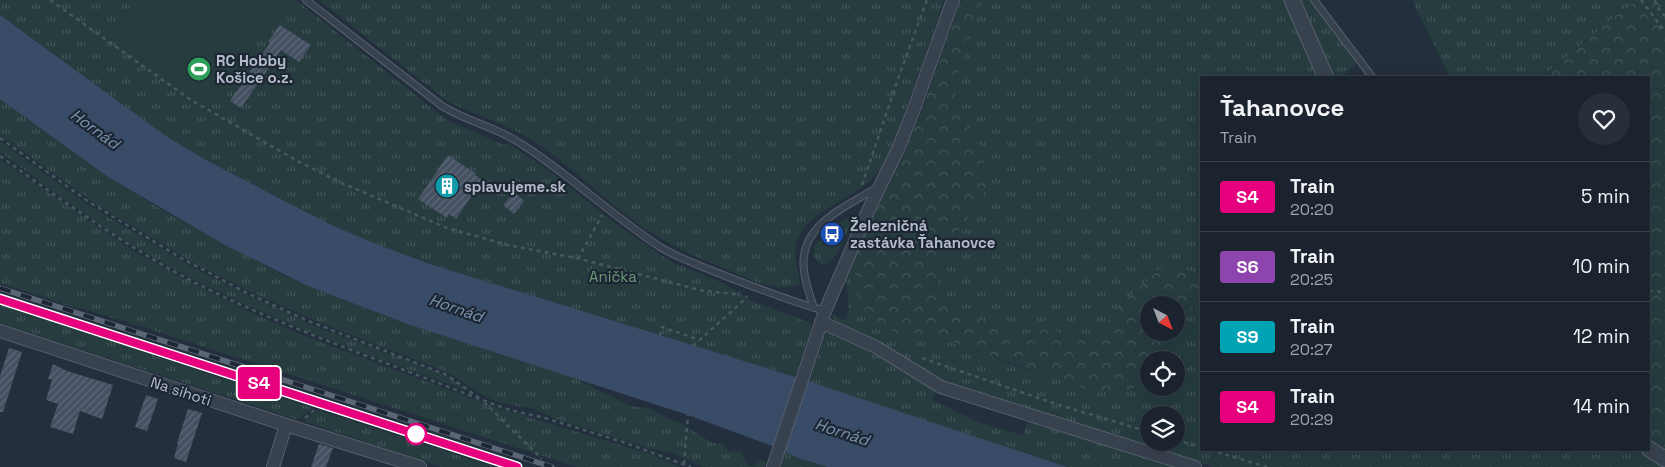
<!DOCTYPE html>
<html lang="en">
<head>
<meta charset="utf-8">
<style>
  body { margin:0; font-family:"Space Grotesk",sans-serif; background:#282f3a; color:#f1f3f6; height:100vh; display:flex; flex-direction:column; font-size:19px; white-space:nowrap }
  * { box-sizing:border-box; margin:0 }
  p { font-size:16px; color:#a0a4aa }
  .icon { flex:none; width:28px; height:28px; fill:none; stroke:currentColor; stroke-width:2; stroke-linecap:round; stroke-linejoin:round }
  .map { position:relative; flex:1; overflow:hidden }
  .side { position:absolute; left:1200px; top:76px; width:450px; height:375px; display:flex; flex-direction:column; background:#1b232e; border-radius:0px; box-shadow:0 5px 20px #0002,0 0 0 1px #39404a }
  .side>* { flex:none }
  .badge { padding:0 10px; border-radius:4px; font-size:18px; line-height:32px }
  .needle { width:32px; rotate:138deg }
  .tools { position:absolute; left:1140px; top:296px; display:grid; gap:10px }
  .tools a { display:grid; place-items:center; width:45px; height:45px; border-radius:50%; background:#1b232e; box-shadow:0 5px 20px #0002,0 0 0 1px #39404a; font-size:25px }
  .map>.badge { position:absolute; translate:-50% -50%; box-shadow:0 0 0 2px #fff }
  .round { display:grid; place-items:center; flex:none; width:52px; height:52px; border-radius:26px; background:#282f3a }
  .head { display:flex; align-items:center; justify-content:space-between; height:85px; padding:0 20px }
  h1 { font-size:24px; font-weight:700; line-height:38px }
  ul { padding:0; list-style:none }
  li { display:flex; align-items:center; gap:15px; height:70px; padding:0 20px; border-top:1px solid #39404a }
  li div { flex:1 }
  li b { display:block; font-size:19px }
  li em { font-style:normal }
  li .badge { min-width:55px; font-weight:700; text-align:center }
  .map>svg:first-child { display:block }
</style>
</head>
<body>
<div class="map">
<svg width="1665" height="467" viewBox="0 0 1665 467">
  <defs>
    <pattern id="grass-tufts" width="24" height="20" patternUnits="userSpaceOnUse" patternTransform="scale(1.25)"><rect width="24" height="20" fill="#263c3f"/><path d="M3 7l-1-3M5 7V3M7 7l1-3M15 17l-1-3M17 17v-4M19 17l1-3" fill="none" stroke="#435659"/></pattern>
    <pattern id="forest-crowns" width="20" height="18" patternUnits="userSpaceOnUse" patternTransform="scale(1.25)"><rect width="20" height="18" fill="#263c3f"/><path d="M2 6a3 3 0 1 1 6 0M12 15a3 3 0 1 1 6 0" fill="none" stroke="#435659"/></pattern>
    <pattern id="building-hatch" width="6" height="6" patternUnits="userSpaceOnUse" patternTransform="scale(1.25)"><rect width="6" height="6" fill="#455162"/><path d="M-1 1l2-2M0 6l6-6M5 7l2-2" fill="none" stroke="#5d6877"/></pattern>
  </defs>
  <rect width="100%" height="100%" fill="#242f3e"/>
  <path fill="url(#grass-tufts)" fill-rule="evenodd" d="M0,0H296L447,120L504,145L508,143L547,169L619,226L662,256L674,263L723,283L751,301L811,323L810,333L795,377L427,263L374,243L329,224L206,160L163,134L0,15Z
    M319,0H944C931,39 918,77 903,115C896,133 890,154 879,171C857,202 793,211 795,257C796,266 799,275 800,284C778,293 756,282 735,273C701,259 667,245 637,223C600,197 569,163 530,139C504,122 474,115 447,101Z
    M983,0H1285L1317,77L1201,78V276L1191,271L1128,298L1096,336L1068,343L1052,327L1019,336L946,305L936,277L940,258L969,217L964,117L952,90Z
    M1300,0H1309L1358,63L1341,77H1334Z
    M1412,0H1665L1630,4L1542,77L1450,78Z
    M0,99L108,177L171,215L276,271L308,286L410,325L572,377L630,406L652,409L667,418L681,423L712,443H723L729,452L741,451L748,466H753L760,460L767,462L765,467H703L675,454L648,448L556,419L534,409L501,403L488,398L447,372L321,323L249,291L192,262L99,206L0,135Z
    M0,141L88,205L194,268L250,296L317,327L446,375L468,391C354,350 238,309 134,246C87,218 44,184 0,152Z
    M0,159L132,250L204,289L261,317L310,338L492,406L650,454L681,467H577L143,327L80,308L79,309L0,283Z
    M849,217L851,221C847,234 839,254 828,263L822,265L813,256L815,246L824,234L829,240L838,233L833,226Z
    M856,252L904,337L930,335L1025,369L1131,391L1149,370V388H1176V360H1157L1201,295V450H1637L1664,467H1213L943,384L837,323L831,314L845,320L849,309L846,280ZM1149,415H1176V442H1149Z
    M0,304L155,353L154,356L313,408L298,420L0,323Z
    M828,331L866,346L937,389L933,400L978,422L1023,435L1028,422L1177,467H1067L809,382L826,333Z
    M318,410L494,467H441L304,421Z
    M786,452L798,458L828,467H781Z"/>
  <path fill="url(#forest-crowns)" d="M961,0H983L952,90L964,117L981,148L989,185L969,217L940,258L936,277L946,305L1019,336L1052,327L1068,343L1096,336L1128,298L1163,266L1191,271L1201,276V295L1176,332V305H1149V332L1176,333L1157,360H1149V370L1131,391H1093L930,335L904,337L872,319L861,306L855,281L856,252L905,152L926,99Z
    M1665,0V459L1649,449V78H1542L1630,4Z"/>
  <path fill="#263c3f" d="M136,0H284L286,2L211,104L110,34Z"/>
  <path fill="#394c67" d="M0,15L163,134L206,160L329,224L374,243L427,263L802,379L1067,467H828L798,458L775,447L688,415L410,325L308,286L225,245L108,177L0,99Z"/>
  <path fill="url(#building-hatch)" d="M280,25L311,45L299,62L281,50L241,108L230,101L270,43L268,42Z
    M448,155L476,174L475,175L482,180L456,219L449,214L447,218L418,199Z
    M514,192L524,201L514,214L503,205Z
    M9,348L22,352L3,412H0V376Z
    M53,364L67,371L113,385L102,419L80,411L73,434L50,427L58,404L46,400L52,380L48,379Z
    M146,395L158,399L147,431L135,427Z
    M188,409L202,413L186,462L174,458L178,444L177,443Z
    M319,444L333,448L326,467H311Z"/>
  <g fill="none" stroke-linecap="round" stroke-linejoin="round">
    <defs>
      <path id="service" d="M306,0L442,106C468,122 496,127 520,143C569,174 611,215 660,247C678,258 699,265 718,273C754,287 789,301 825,311
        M1314,0L1373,78
        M814,308C810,295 805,283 804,270C798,225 845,208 876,188"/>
      <path id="minor" d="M821,322L876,347L941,387L1195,467
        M0,331L286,425L420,467
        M273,467L286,425
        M773,467L825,311L868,211L899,147L915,106L953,0"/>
      <path id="tertiary" d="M1292,0L1326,78
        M1649,449L1665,459"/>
    </defs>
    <use href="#service" stroke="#565f6c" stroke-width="8"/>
    <use href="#minor" stroke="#565f6c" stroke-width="14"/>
    <use href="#tertiary" stroke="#565f6c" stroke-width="17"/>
    <path stroke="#44595c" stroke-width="2.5" stroke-dasharray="4 4" stroke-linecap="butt" d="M50,0L191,100L301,163L342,183L447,228L508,245L576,258L704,291L735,294L740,292
      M1641,0L1665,32
      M1655,0L1657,7L1665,16
      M0,138L89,202L181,258L245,292L306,320L447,375L479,398
      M0,156C70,206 140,257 218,294C304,335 394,365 482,400L510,410L545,418L623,442L691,467
      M862,185L900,73L927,0
      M578,259L602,215
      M1649,291L1665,292
      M660,336L662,327L700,340
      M693,346L743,301L747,296
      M922,358L1056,404L1149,432
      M484,402L542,459
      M305,418L317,408
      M1176,440L1201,447
      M1210,450L1267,467
      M684,464L688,415"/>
    <use href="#service" stroke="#38414e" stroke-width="6"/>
    <use href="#minor" stroke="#38414e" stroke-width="12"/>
    <use href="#tertiary" stroke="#38414e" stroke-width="15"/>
    <defs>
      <path id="rail" d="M0,288L552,467
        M0,299L517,467"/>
    </defs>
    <use href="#rail" stroke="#5a6575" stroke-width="5.5"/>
    <use href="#rail" stroke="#1d2633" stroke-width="4" stroke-dasharray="11" stroke-linecap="butt"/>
  </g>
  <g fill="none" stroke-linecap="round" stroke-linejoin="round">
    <defs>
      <path id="line" d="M0,299L517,467"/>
    </defs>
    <use href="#line" stroke="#fff" stroke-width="11"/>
    <use href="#line" stroke="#e6007e" stroke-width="8"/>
  </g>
  <defs>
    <symbol id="stadium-disc" viewBox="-11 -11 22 22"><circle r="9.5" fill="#2e9e5b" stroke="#1d2633"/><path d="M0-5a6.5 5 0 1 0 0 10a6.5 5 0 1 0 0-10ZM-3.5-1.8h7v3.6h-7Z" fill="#fff"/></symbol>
    <symbol id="building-disc" viewBox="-11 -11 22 22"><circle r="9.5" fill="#0f9aa8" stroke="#1d2633"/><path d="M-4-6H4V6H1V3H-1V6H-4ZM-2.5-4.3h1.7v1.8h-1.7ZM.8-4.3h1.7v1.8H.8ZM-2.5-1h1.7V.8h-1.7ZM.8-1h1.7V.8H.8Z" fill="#fff"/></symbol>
    <symbol id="bus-disc" viewBox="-11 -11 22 22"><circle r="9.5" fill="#1a4fb4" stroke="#1d2633"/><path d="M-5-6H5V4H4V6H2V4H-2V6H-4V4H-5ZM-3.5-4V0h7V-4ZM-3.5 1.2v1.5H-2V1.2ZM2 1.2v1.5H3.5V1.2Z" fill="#fff"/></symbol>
  </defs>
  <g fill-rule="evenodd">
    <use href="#stadium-disc" x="185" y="55" width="28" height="28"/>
    <use href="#building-disc" x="433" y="172" width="28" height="28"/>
    <use href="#bus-disc" x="818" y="220" width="28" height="28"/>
  </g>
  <circle fill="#fff" stroke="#e6007e" stroke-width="2.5" cx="416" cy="434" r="10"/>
  <g text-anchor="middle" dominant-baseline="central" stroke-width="4.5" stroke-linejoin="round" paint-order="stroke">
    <g font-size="15" font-weight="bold" fill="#b4bcc9" stroke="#1d2633" text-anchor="start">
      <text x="216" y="60">RC Hobby<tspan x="216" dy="17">Košice o.z.</tspan></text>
      <text x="464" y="186">splavujeme.sk</text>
      <text x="850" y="225">Železničná<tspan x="850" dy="17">zastávka Ťahanovce</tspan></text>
    </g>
    <g font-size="15" fill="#6b9a76" stroke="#1d2633">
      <text x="613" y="276">Anička</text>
    </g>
    <g font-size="15" fill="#b4bcc9" stroke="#1d2633">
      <text transform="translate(181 391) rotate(18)">Na sihoti</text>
    </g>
    <g font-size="16" font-style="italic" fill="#7c92b1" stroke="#1d2633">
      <text transform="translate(95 129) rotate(36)">Hornád</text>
      <text transform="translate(456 308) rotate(19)">Hornád</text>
      <text transform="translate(842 432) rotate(18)">Hornád</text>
    </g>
  </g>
</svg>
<div class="tools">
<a><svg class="needle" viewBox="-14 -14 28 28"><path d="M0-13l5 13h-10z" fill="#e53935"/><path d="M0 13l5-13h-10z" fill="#a0a4aa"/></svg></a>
<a><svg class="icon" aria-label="locate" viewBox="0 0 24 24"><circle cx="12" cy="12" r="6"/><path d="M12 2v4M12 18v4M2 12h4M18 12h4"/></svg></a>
<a><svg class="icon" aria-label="layers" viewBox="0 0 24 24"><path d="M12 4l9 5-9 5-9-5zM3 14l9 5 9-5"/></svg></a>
</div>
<b class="badge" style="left:259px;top:383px;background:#e6007e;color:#fff">S4</b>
<section class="side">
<div class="head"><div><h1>Ťahanovce</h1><p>Train</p></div><a class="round"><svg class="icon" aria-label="heart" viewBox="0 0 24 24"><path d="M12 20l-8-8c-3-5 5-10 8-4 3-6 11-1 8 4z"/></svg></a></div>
<ul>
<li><span class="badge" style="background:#e6007e;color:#fff">S4</span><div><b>Train</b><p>20:20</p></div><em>5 min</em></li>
<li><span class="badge" style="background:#8e44ad;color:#fff">S6</span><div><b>Train</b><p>20:25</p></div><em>10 min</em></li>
<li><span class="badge" style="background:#00a3b4;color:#fff">S9</span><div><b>Train</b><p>20:27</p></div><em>12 min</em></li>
<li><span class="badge" style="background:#e6007e;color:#fff">S4</span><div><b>Train</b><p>20:29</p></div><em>14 min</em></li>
</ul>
</section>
</div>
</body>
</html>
